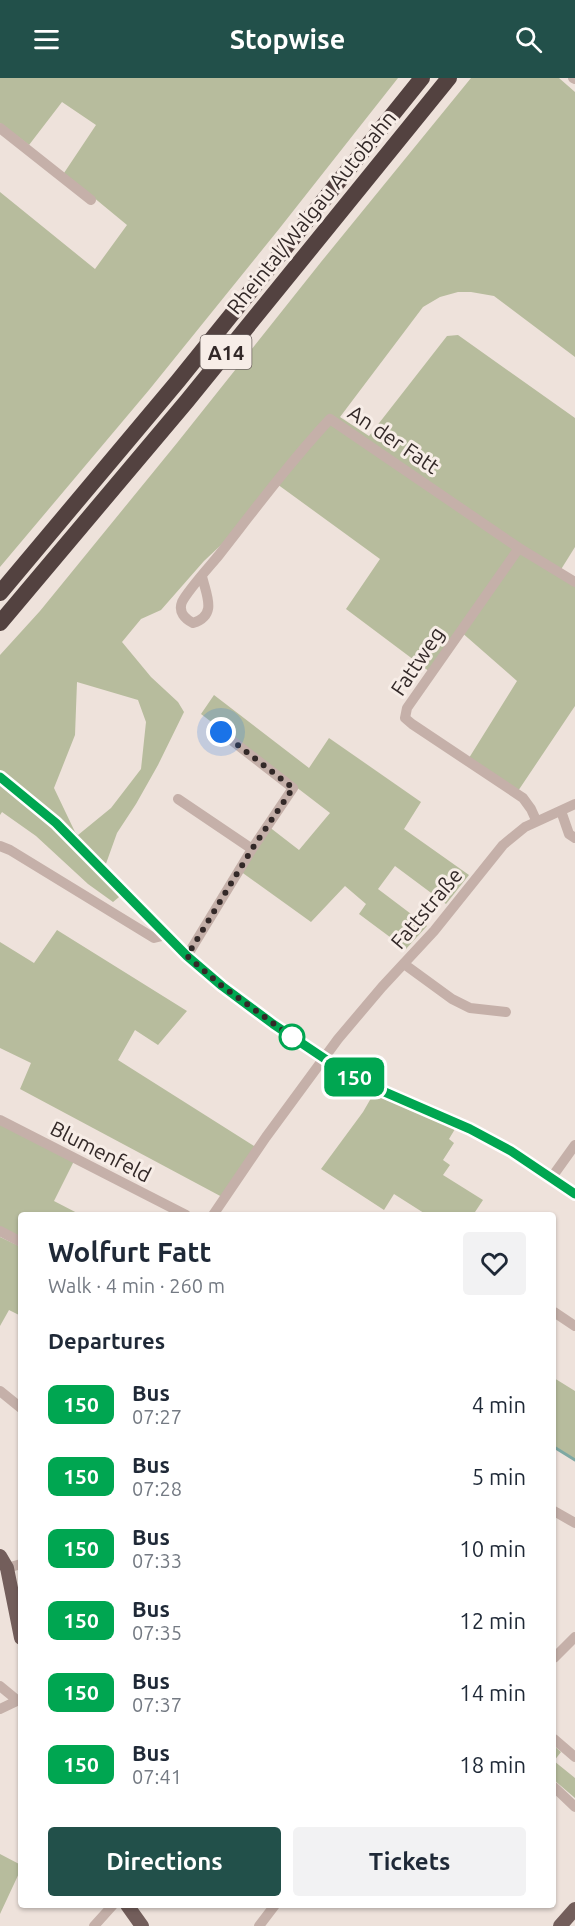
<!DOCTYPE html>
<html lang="en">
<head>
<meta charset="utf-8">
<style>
  body { margin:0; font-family:Ubuntu,sans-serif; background:#f2f2f3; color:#1f2937; height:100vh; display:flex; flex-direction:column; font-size:22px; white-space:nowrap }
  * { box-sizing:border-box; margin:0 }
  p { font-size:20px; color:#747a83 }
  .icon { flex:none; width:33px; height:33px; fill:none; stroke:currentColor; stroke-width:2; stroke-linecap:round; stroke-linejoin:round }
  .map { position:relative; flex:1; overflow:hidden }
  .side { position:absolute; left:18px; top:1134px; width:538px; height:696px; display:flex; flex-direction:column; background:#fff; border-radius:6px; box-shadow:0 2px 4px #0004 }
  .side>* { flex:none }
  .badge { padding:0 12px; border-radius:9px; font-size:21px; line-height:39px }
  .you { position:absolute; width:30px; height:30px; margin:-15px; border:4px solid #fff; border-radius:50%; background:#1a73e8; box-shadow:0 0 0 9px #1a73e833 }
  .map>.badge { position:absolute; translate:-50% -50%; box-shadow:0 0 0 3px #fff }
  h2 { padding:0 30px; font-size:22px; line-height:54px }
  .round { display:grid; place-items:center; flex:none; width:63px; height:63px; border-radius:6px; background:#f2f2f3 }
  .headline { display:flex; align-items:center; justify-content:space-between; height:102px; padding:0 30px }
  h1 { font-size:28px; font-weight:600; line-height:45px }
  .button { display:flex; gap:12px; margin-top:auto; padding:12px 30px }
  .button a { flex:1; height:69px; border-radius:6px; background:#22504a; color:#fff; font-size:24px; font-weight:600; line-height:69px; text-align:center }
  .button a+a { background:#f2f2f3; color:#1f2937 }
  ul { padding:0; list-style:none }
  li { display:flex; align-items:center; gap:18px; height:72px; padding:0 30px }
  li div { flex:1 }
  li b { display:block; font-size:22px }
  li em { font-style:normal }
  li .badge { min-width:66px; font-weight:700; text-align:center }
  header { display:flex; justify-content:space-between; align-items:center; height:78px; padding:0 30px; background:#22504a; color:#fff; font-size:27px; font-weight:600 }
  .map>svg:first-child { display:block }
</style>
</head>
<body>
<header><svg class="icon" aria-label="menu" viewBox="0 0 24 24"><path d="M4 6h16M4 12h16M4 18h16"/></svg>Stopwise<svg class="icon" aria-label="search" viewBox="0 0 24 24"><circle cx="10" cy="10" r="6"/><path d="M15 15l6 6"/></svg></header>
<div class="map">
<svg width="575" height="1848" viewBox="0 0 575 1848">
  <rect width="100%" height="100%" fill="#eee2db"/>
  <path fill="#b7bc9d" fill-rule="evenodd" d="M0,0H398L279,151L149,312L0,489V114L95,191L127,147L64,95L96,47L62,24L29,67L0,45Z
    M471,0H559L575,14V279L494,218L471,214H458L440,219L423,229L340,339L369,358L447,258L458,257L575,340V469L560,493L575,502V628L518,713L469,680L517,603L460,553L430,594L346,531L380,481L277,406L221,467L204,483L161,532L141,541L122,564L151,599L178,624L184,634L158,687L136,726L117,755L103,794L124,815L113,824L88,806L36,758L2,734L0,737V577L40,533L177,365L321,184ZM77,604L138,622L146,644L141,691L111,730L78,757L75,754L54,710L75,657Z
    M214,617L309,690L329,660L421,724L404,751L469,797L446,826L395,788L378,811L427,848L406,871L359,836L366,826L345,808L311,844L240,793L268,748L299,772L330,735L201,636Z
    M57,852L187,933L158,967L135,952L118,982L257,1070L224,1120L20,1011L31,985L0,970V864L34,885Z
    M374,1015L455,1051L449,1061L454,1065L443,1082L450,1087L443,1097L483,1122L473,1137H427L394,1116L384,1132L321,1091L363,1034Z
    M0,1045L74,1083L54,1123L81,1137H21V1160L0,1150Z
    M0,1159L21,1169V1238L9,1232L0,1248Z
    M554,1300L575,1313V1381L554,1368Z
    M554,1668L561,1674L554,1683L575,1700V1720L554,1702Z
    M0,1776L21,1787V1791L0,1836Z"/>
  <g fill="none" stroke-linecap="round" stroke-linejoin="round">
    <path stroke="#7ea8a2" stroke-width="3" d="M554,1369L575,1382"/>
    <path stroke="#c5b0a9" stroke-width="10" d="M573,0L575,1
      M0,50L91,122
      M519,470L407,630L405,640L412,646L523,720L531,731L536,742
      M202,498C206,517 218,537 193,545C185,541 178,534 182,524C188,512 210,488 219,477C255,431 290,384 330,341L519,470L575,504
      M0,699L56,745L187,878L222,908L273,946L346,995L364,1005L470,1051L511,1073L575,1115
      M178,721L252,771
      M561,733L569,756L575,760
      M0,768L10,772L154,860L166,857
      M187,878L252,771L293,710L221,654
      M404,886L452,921L470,930L506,934
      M0,1042L186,1137
      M552,1099L575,1067
      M213,1137L266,1059L338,961L382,909L434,853L503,767L525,749L575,726
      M0,1153L21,1164
      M554,1234L575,1248
      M0,1313L21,1330
      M554,1433L575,1445
      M7,1490L21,1486
      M554,1580L575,1559
      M0,1608L17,1622
      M0,1631L21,1621
      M554,1661L575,1679
      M554,1709L575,1729
      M94,1848L113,1827
      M259,1848L275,1827"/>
    <path stroke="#735e5b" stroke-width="14" d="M0,1478L7,1490L21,1560
      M127,1827L142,1848
      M560,1848L575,1831"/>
    <path stroke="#534240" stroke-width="16" d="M0,515L178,303L422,0
      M0,545L187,323L449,0"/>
  </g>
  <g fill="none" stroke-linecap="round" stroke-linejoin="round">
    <defs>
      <path id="line" d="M0,699L56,745L187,878L222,908L273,946L346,995L364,1005L470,1051L511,1073L575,1116"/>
    </defs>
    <use href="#line" stroke="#fff" stroke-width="14"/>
    <use href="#line" stroke="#00a651" stroke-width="9"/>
    <path stroke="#332928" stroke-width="6" stroke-dasharray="0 10.8" d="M221,654L293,710L252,771L187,878L222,908L292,959"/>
  </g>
  <circle fill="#fff" stroke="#00a651" stroke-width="3" cx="292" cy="959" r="12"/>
  <g text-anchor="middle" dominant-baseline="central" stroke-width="6" stroke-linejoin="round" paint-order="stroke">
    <rect fill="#f7ede7" stroke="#6e6461" stroke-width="1.5" x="200.5" y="257" width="51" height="34" rx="4.5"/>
    <g font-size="20" font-weight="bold" fill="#332928">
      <text x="226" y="274">A14</text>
    </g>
    <g font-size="21" fill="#332928" stroke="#f7ede7">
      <text transform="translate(311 134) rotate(-51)">Rheintal/Walgau Autobahn</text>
      <text transform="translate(394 361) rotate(34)">An der Fatt</text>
      <text transform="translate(417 583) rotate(-56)">Fattweg</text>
      <text transform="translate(426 830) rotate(-50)">Fattstraße</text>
      <text transform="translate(101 1073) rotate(27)">Blumenfeld</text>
    </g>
  </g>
</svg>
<div class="you" style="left:221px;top:654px"></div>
<b class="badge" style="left:354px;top:999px;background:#00a651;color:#fff">150</b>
<section class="side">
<div class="headline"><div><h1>Wolfurt Fatt</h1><p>Walk · 4 min · 260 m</p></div><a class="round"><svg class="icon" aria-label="heart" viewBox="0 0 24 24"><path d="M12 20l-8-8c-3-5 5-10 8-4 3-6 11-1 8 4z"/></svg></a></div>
<h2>Departures</h2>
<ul>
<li><span class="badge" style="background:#00a651;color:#fff">150</span><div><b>Bus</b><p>07:27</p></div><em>4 min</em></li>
<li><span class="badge" style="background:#00a651;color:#fff">150</span><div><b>Bus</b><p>07:28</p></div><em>5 min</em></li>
<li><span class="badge" style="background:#00a651;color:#fff">150</span><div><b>Bus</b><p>07:33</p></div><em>10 min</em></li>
<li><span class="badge" style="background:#00a651;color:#fff">150</span><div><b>Bus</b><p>07:35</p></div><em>12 min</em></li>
<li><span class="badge" style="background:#00a651;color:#fff">150</span><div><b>Bus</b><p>07:37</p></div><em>14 min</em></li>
<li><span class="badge" style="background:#00a651;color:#fff">150</span><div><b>Bus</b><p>07:41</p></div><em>18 min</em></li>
</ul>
<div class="button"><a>Directions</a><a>Tickets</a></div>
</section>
</div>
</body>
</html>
